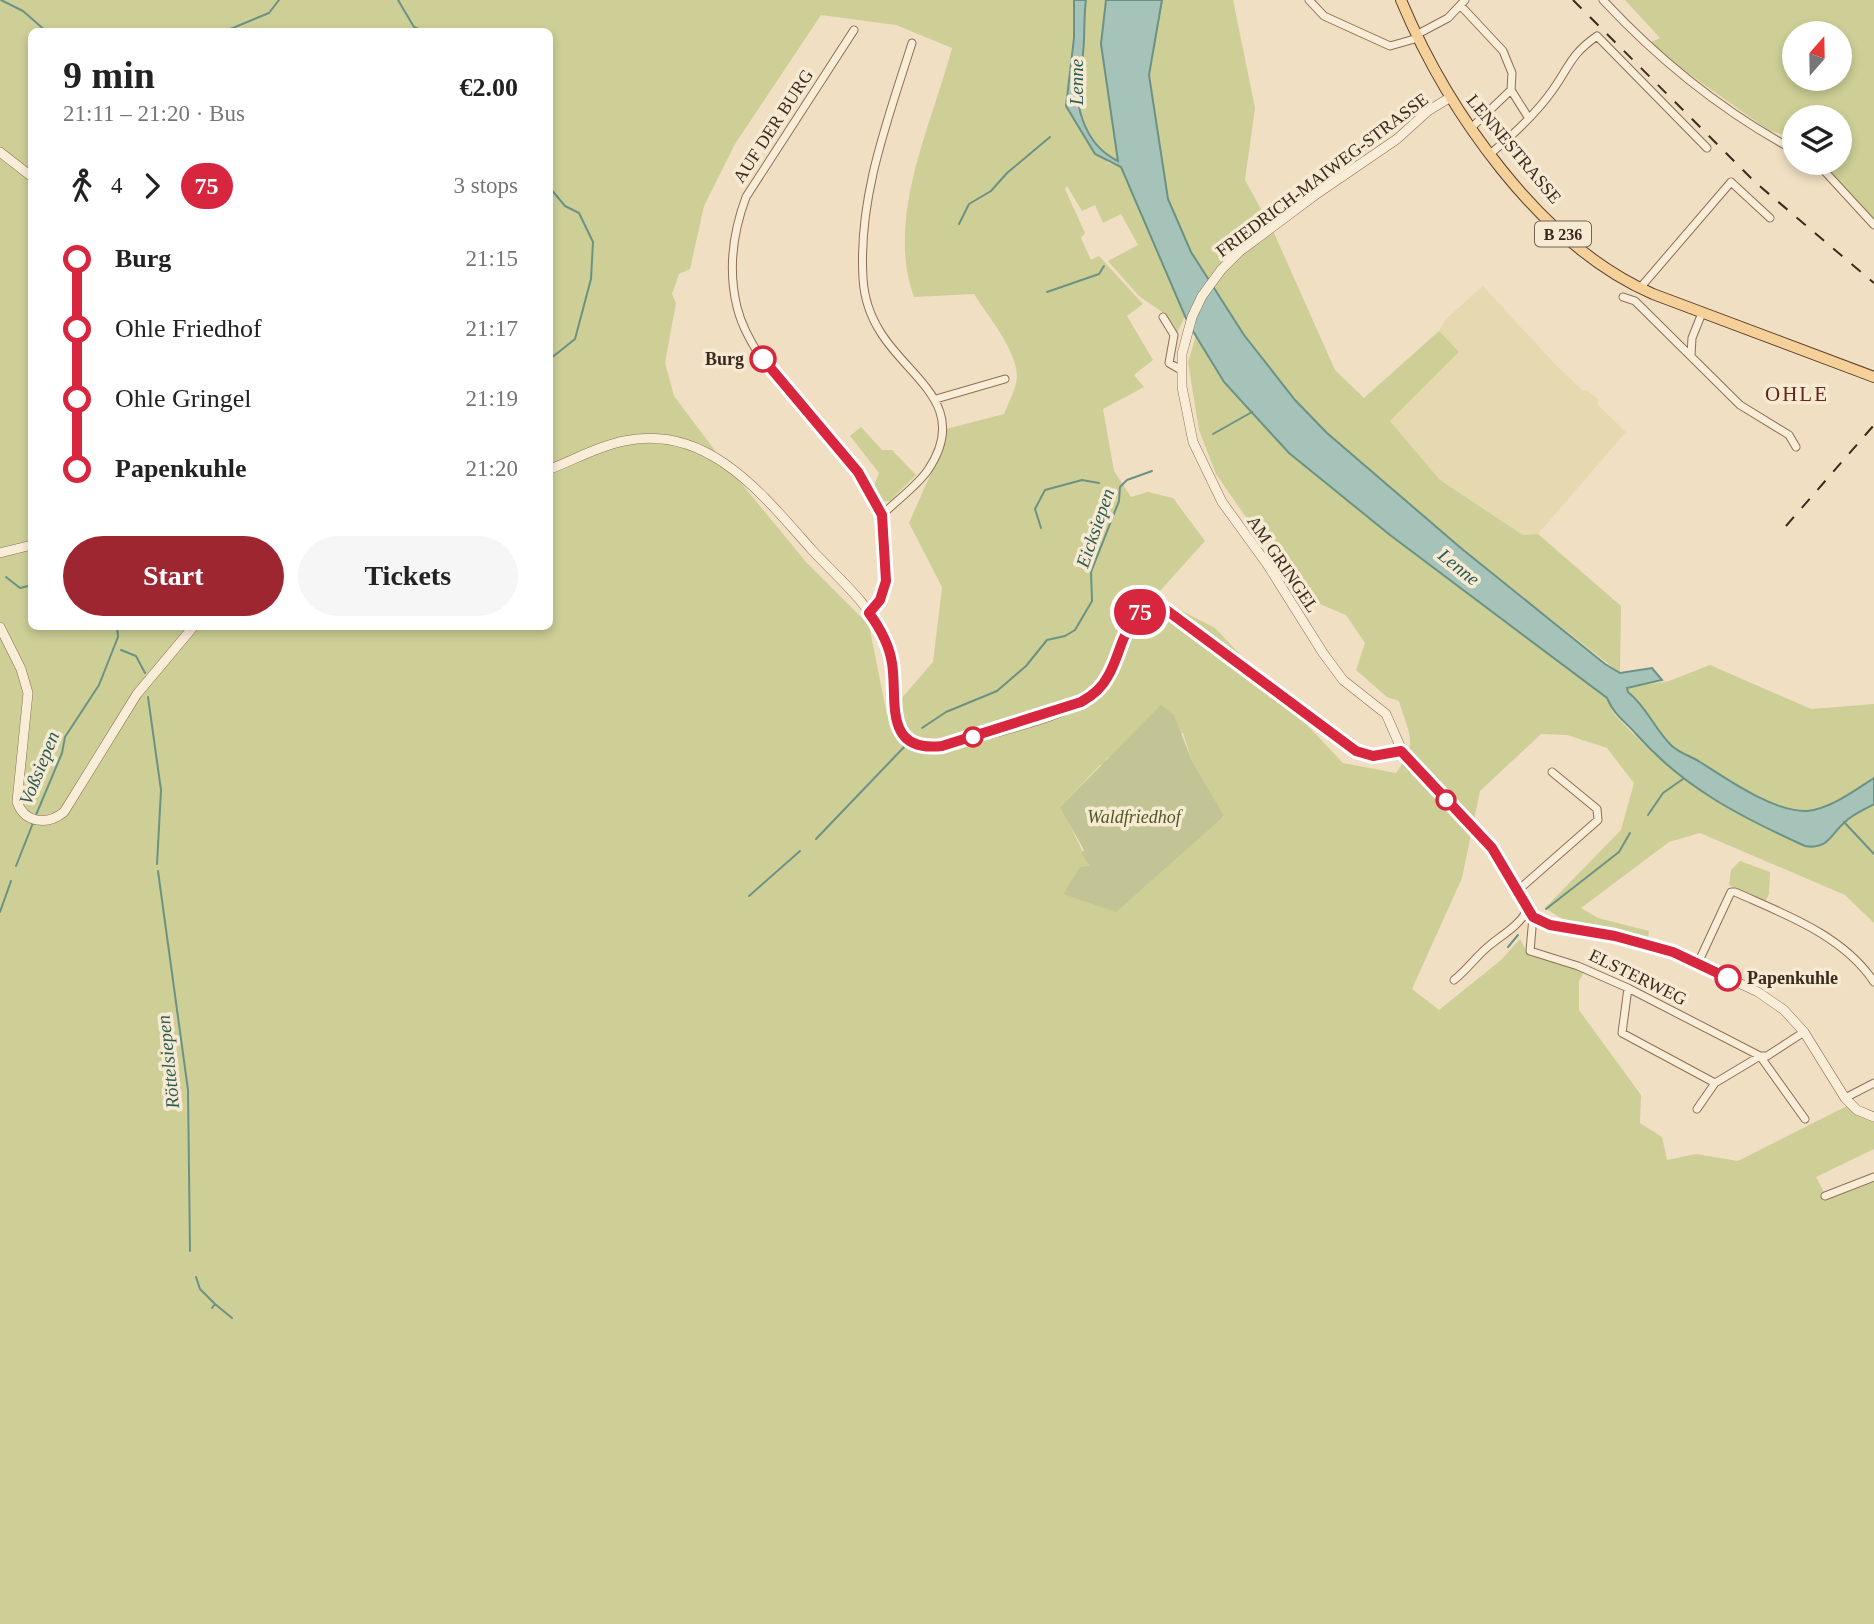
<!DOCTYPE html>
<html lang="en">
<head>
<meta charset="utf-8">
<style>
  body { margin:0; font-family:"Times New Roman",serif; background:#f6f6f6; color:#222; height:100vh; display:flex; flex-direction:column; font-size:26px; white-space:nowrap }
  * { box-sizing:border-box; margin:0 }
  p { font-size:23px; color:#767676 }
  .icon { flex:none; width:38px; height:38px; fill:none; stroke:currentColor; stroke-width:2; stroke-linecap:round; stroke-linejoin:round }
  .map { position:relative; flex:1; overflow:hidden }
  .side { position:absolute; left:28px; top:28px; width:525px; height:602px; display:flex; flex-direction:column; background:#fff; border-radius:10px; box-shadow:0 4px 10px #0003 }
  .side>* { flex:none }
  .badge { padding:0 14px; border-radius:23px; font-size:24px; line-height:46px }
  .needle { width:46px; rotate:20deg }
  .tools { position:absolute; left:1782px; top:21px; display:grid; gap:14px }
  .tools a { display:grid; place-items:center; width:70px; height:70px; border-radius:50%; background:#fff; box-shadow:0 4px 10px #0003; font-size:35px }
  .map>.badge { position:absolute; translate:-50% -50%; box-shadow:0 0 0 4px #fff }
  .legs { display:flex; align-items:center; gap:10px; height:77px; padding:0 35px; font-size:23px }
  .legs p { margin-inline-start:auto }
  .overview { display:flex; align-items:center; justify-content:space-between; height:119px; padding:0 35px }
  h1 { font-size:38px; font-weight:600; line-height:52px }
  .cta { display:flex; gap:14px; margin-top:auto; padding:14px 35px }
  .cta a { flex:1; height:80px; border-radius:42px; background:#9e2631; color:#fff; font-size:28px; font-weight:600; line-height:80px; text-align:center }
  .cta a+a { background:#f6f6f6; color:#222 }
  ul { padding:0 35px; list-style:none }
  li { display:flex; align-items:center; gap:24px; height:70px; font-size:26px }
  li i { display:grid; place-items:center; width:10px; height:100%; margin:0 9px; background:currentColor }
  li i::after { content:''; width:18px; height:18px; margin:-9px; border:5px solid; border-radius:50%; background:#fff }
  li p { margin-inline-start:auto }
  li:first-child i { background:linear-gradient(#0000 50%,currentColor 0) }
  li:last-child i { background:linear-gradient(currentColor 50%,#0000 0) }
  .map>svg:first-child { display:block }
</style>
</head>
<body>
<div class="map">
<svg width="1874" height="1624" viewBox="0 0 1874 1624">
  <rect width="100%" height="100%" fill="#f0dfc3"/>
  <path fill="#e6d9b0" d="M1483,286L1554,363L1583,391L1587,390L1599,400L1597,404L1626,432L1538,534L1523,535L1440,480L1390,421L1458,353L1439,331L1446,319Z"/>
  <path fill="#cdcf96" fill-rule="evenodd" d="M0,0H1079L1066,106L1108,163L1121,167L1185,316L1177,333L1165,314L1139,296L1108,261L1138,245L1121,214L1103,223L1095,205L1082,211L1067,186L1065,189L1085,233L1081,238L1091,260L1099,256L1143,304L1127,316L1153,360L1134,375L1144,387L1103,409L1114,471L1131,497L1148,492L1173,498L1205,541L1150,602L1163,601L1215,628L1343,763L1396,773C1419,742 1409,735 1399,701L1387,697L1356,670L1365,643L1346,615L1315,602L1284,572L1216,474L1199,430L1188,362L1196,336L1224,382L1289,453L1390,535L1607,698L1614,714L1652,753L1770,830L1817,848L1832,837L1847,819L1874,804V923L1845,895L1700,833L1669,842L1581,908L1598,918L1649,931L1648,938L1564,920L1545,908L1621,830L1634,783L1607,748L1567,735L1541,734L1480,791L1462,878L1412,989L1439,1010L1501,960L1520,939L1527,952L1584,972L1579,981V1010L1641,1095L1640,1123L1662,1137L1667,1160L1696,1154L1738,1161L1847,1106L1874,1120V1149L1816,1177L1827,1198L1874,1181V1624H0ZM821,15L896,25L952,48C932,124 885,218 914,297L974,294C987,315 1023,357 1016,383C1014,393 1008,404 1004,414L946,429L943,446L909,523L942,587L933,662L887,715L869,625L806,562L722,460L674,396L665,363L676,303L672,294L679,274L690,269L704,206L735,144ZM32,32H550V626H32ZM1183,733L1192,761L1224,817L1064,894L1090,867L1061,806L1100,765H1105L1107,758Z
    M1086,0H1106L1101,44L1119,162C1090,147 1073,113 1076,80C1076,73 1081,67 1081,60C1082,39 1083,20 1086,0Z
    M1162,0H1233L1255,108L1245,180L1274,233L1335,370L1364,398L1439,331L1459,352L1390,421L1440,480L1523,535L1538,534L1621,606L1620,673L1462,549L1327,433L1295,400L1244,335L1191,252L1168,199L1149,75Z
    M1625,0H1874V219L1820,163H1839V117H1794V143L1781,134L1768,130L1647,44L1660,38ZM1794,33H1839V79H1794Z
    M861,427L882,450H892L916,475L890,501H879L873,488L879,473L850,436Z
    M1710,665L1811,709L1874,704V778C1855,790 1831,809 1807,811C1774,813 1727,780 1701,762C1692,756 1681,754 1673,747C1668,742 1629,692 1627,688L1669,681Z
    M1740,861L1770,872L1769,894L1765,902L1729,885L1731,870Z"/>
  <path fill="#c2c496" d="M1161,705L1174,715L1192,761L1224,816L1116,912L1063,894L1080,867L1090,866L1081,853L1084,850L1060,807Z"/>
  <path fill="#a5c3b8" stroke="#6c9285" stroke-width="2" d="M1074,0H1086C1083,19 1086,48 1081,65C1071,100 1083,144 1118,161L1101,44L1106,0H1162L1149,75L1168,199L1191,252L1244,335L1295,400L1327,433L1462,549L1605,664L1620,673L1652,668L1662,680L1627,688L1628,692C1647,707 1655,730 1672,746C1681,754 1691,756 1700,762C1727,779 1773,812 1807,811C1830,809 1855,790 1874,778V804C1864,810 1853,814 1845,822C1830,835 1828,850 1805,846C1741,817 1684,788 1637,735C1625,721 1614,715 1607,698L1390,535L1289,453L1224,382L1188,323L1121,167L1095,154L1066,106L1074,38Z"/>
  <g fill="none" stroke-linecap="round" stroke-linejoin="round">
    <path stroke="#6c9285" stroke-width="2" d="M1,0L23,11L47,32
      M398,0L414,27L425,32
      M223,32L269,13L279,0
      M550,188L565,206L579,213L593,242L591,279L575,339L550,359
      M959,224L969,204L991,191L1007,173L1050,137
      M1047,292L1099,274L1104,266
      M1213,434L1252,412
      M1041,528L1035,509L1045,490L1082,480L1099,483
      M6,577L20,588L32,585
      M121,650L136,656L145,673
      M148,697L161,790L157,864
      M922,728L946,712L997,691L1026,666L1047,640L1065,636L1075,630L1092,601L1091,572L1119,501L1120,487L1127,480L1152,471
      M36,815L62,753L65,737L99,685L118,637L117,626
      M1648,815L1663,793L1683,779
      M1844,822L1874,854
      M816,839L906,745
      M16,866L33,823
      M158,871L188,1090L190,1251
      M749,896L800,851
      M1546,909L1619,852L1630,833
      M0,912L11,881
      M1508,947L1518,935
      M196,1277L200,1289L215,1304L212,1308
      M215,1304L232,1318"/>
    <defs>
      <path id="minor" d="M1309,0L1324,16L1390,46L1418,38
        M1603,0C1658,59 1722,111 1794,150
        M1461,6L1503,51L1512,73L1511,90L1528,117
        M854,30L746,197C733,232 728,270 737,307C750,361 811,416 846,458C860,474 878,496 882,517C885,530 886,545 886,559C887,581 884,597 869,613
        M1416,35L1448,18L1465,0
        M1470,129L1511,90
        M1490,154C1513,135 1535,115 1552,91C1570,66 1570,55 1597,36L1707,148
        M1817,163L1874,225
        M1640,288L1731,182L1770,218
        M1623,297L1635,301L1740,405L1789,435L1796,447
        M1163,317L1174,335L1169,363L1181,370
        M1691,355L1692,338L1702,313
        M936,399L1005,379
        M882,515C896,501 917,486 928,470C971,406 909,378 881,333C870,316 864,297 863,278C858,197 888,119 912,43
        M1516,892L1598,820L1597,809L1552,772
        M1533,917L1530,951L1578,966L1628,988L1760,1056L1805,1119
        M1698,963L1731,892H1735C1784,914 1843,935 1874,982
        M1454,980C1468,969 1478,954 1490,945C1505,933 1517,927 1527,911
        M1628,988L1622,1033L1715,1083
        M1845,1098L1874,1083
        M1697,1109L1715,1083L1760,1056H1767L1804,1032
        M1825,1196L1874,1177"/>
      <path id="tertiary" d="M1449,98L1428,111L1397,139L1318,193L1239,252L1221,270L1202,296L1192,317L1182,354V387L1193,442L1222,502L1267,564L1323,653L1343,680L1386,714L1407,762L1492,848L1527,911L1550,925L1615,936L1673,952L1758,992L1784,1010L1804,1032L1845,1098L1857,1110L1874,1117
        M0,152L32,177
        M550,469C574,460 598,446 624,441C708,423 763,495 812,550C837,577 871,605 885,640C897,668 884,712 902,733C916,750 936,748 956,743C998,730 1082,717 1107,679C1119,660 1120,625 1140,612C1154,603 1167,609 1179,618L1356,751L1373,756L1401,751
        M0,553L32,545
        M0,627L21,669L28,693L17,802C25,824 48,825 64,812L137,694L194,626"/>
      <path id="primary" d="M1401,0C1447,110 1540,245 1653,294L1874,377"/>
    </defs>
    <use href="#minor" stroke="#8c6f59" stroke-width="9"/>
    <use href="#tertiary" stroke="#8c6f59" stroke-width="10"/>
    <use href="#primary" stroke="#593e2d" stroke-width="12"/>
    <use href="#minor" stroke="#faedd7" stroke-width="7"/>
    <use href="#tertiary" stroke="#faedd7" stroke-width="9"/>
    <use href="#primary" stroke="#f5d199" stroke-width="10"/>
    <path stroke="#3b291e" stroke-width="2" stroke-dasharray="12 12" stroke-linecap="butt" d="M1573,0L1756,183L1874,283
      M1786,526L1874,425"/>
  </g>
  <g fill="none" stroke-linecap="round" stroke-linejoin="round">
    <defs>
      <path id="line-1" d="M763,359L858,472L882,515L886,581L880,600L869,613C880,628 889,644 892,663C898,699 882,753 942,746L1081,702C1092,696 1102,688 1108,676C1124,650 1124,602 1165,609L1356,751L1373,756L1401,751L1492,848L1533,917L1550,925L1615,936L1673,952L1728,978"/>
    </defs>
    <use href="#line-1" stroke="#fff" stroke-width="16"/>
    <use href="#line-1" stroke="#d7263d" stroke-width="10"/>
  </g>
  <g fill="#fff" stroke="#d7263d" stroke-width="3.5">
    <circle cx="763" cy="359" r="12"/>
    <circle cx="973" cy="737" r="9"/>
    <circle cx="1446" cy="800" r="9"/>
    <circle cx="1728" cy="978" r="12"/>
  </g>
  <g text-anchor="middle" dominant-baseline="central" stroke-width="7" stroke-linejoin="round" paint-order="stroke">
    <rect fill="#f7ead3" stroke="#736354" stroke-width="2" x="1535" y="221.5" width="56" height="25" rx="5"/>
    <g font-size="16" font-weight="bold" fill="#3b291e">
      <text x="1563" y="234">B 236</text>
    </g>
    <g font-size="18" fill="#3b291e" stroke="#f7ead3">
      <text transform="translate(773 126) rotate(-57)">AUF DER BURG</text>
      <text transform="translate(1514 149) rotate(50)">LENNESTRASSE</text>
      <text transform="translate(1322 175) rotate(-37)">FRIEDRICH-MAIWEG-STRASSE</text>
      <text transform="translate(1283 564) rotate(56)">AM GRINGEL</text>
      <text transform="translate(1638 977) rotate(26)">ELSTERWEG</text>
    </g>
    <g font-size="18" font-weight="bold" fill="#3b291e" stroke="#f7ead3" text-anchor="end">
      <text x="744" y="359">Burg</text>
      <text x="1747" y="978" text-anchor="start">Papenkuhle</text>
    </g>
    <g font-size="18" font-style="italic" fill="#4f5823" stroke="#f7ead3">
      <text x="1134" y="817">Waldfriedhof</text>
    </g>
    <g font-size="19" font-style="italic" fill="#2c5b54" stroke="#f7ead3">
      <text transform="translate(1076 82) rotate(-90)">Lenne</text>
      <text transform="translate(1095 528) rotate(-71)">Eicksiepen</text>
      <text transform="translate(1459 567) rotate(39)">Lenne</text>
      <text transform="translate(39 768) rotate(-68)">Voßsiepen</text>
      <text transform="translate(168 1062) rotate(-96)">Röttelsiepen</text>
    </g>
    <g font-size="21" letter-spacing="2" fill="#69251b" stroke="#f7ead3">
      <text x="1797" y="394">OHLE</text>
    </g>
  </g>
</svg>
<div class="tools">
<a><svg class="needle" viewBox="-14 -14 28 28"><path d="M0-13l5 13h-10z" fill="#e53935"/><path d="M0 13l5-13h-10z" fill="#767676"/></svg></a>
<a><svg class="icon" aria-label="layers" viewBox="0 0 24 24"><path d="M12 4l9 5-9 5-9-5zM3 14l9 5 9-5"/></svg></a>
</div>
<b class="badge" style="left:1140px;top:612px;background:#d7263d;color:#fff">75</b>
<section class="side">
<div class="overview"><div><h1>9 min</h1><p>21:11 – 21:20 · Bus</p></div><b>€2.00</b></div>
<div class="legs"><svg class="icon" aria-label="walk" viewBox="0 0 24 24"><circle cx="13" cy="4" r="2"/><path d="M13 8l-2 6 4 7M11 14l-3 7M7 12l3-4h3l4 4"/></svg>4<svg class="icon" aria-label="forward" viewBox="0 0 24 24"><path d="M9 5l7 7-7 7"/></svg><b class="badge" style="background:#d7263d;color:#fff">75</b><p>3 stops</p></div>
<ul>
<li><i style="color:#d7263d"></i><b>Burg</b><p>21:15</p></li>
<li><i style="color:#d7263d"></i><span>Ohle Friedhof</span><p>21:17</p></li>
<li><i style="color:#d7263d"></i><span>Ohle Gringel</span><p>21:19</p></li>
<li><i style="color:#d7263d"></i><b>Papenkuhle</b><p>21:20</p></li>
</ul>
<div class="cta"><a>Start</a><a>Tickets</a></div>
</section>
</div>
</body>
</html>
